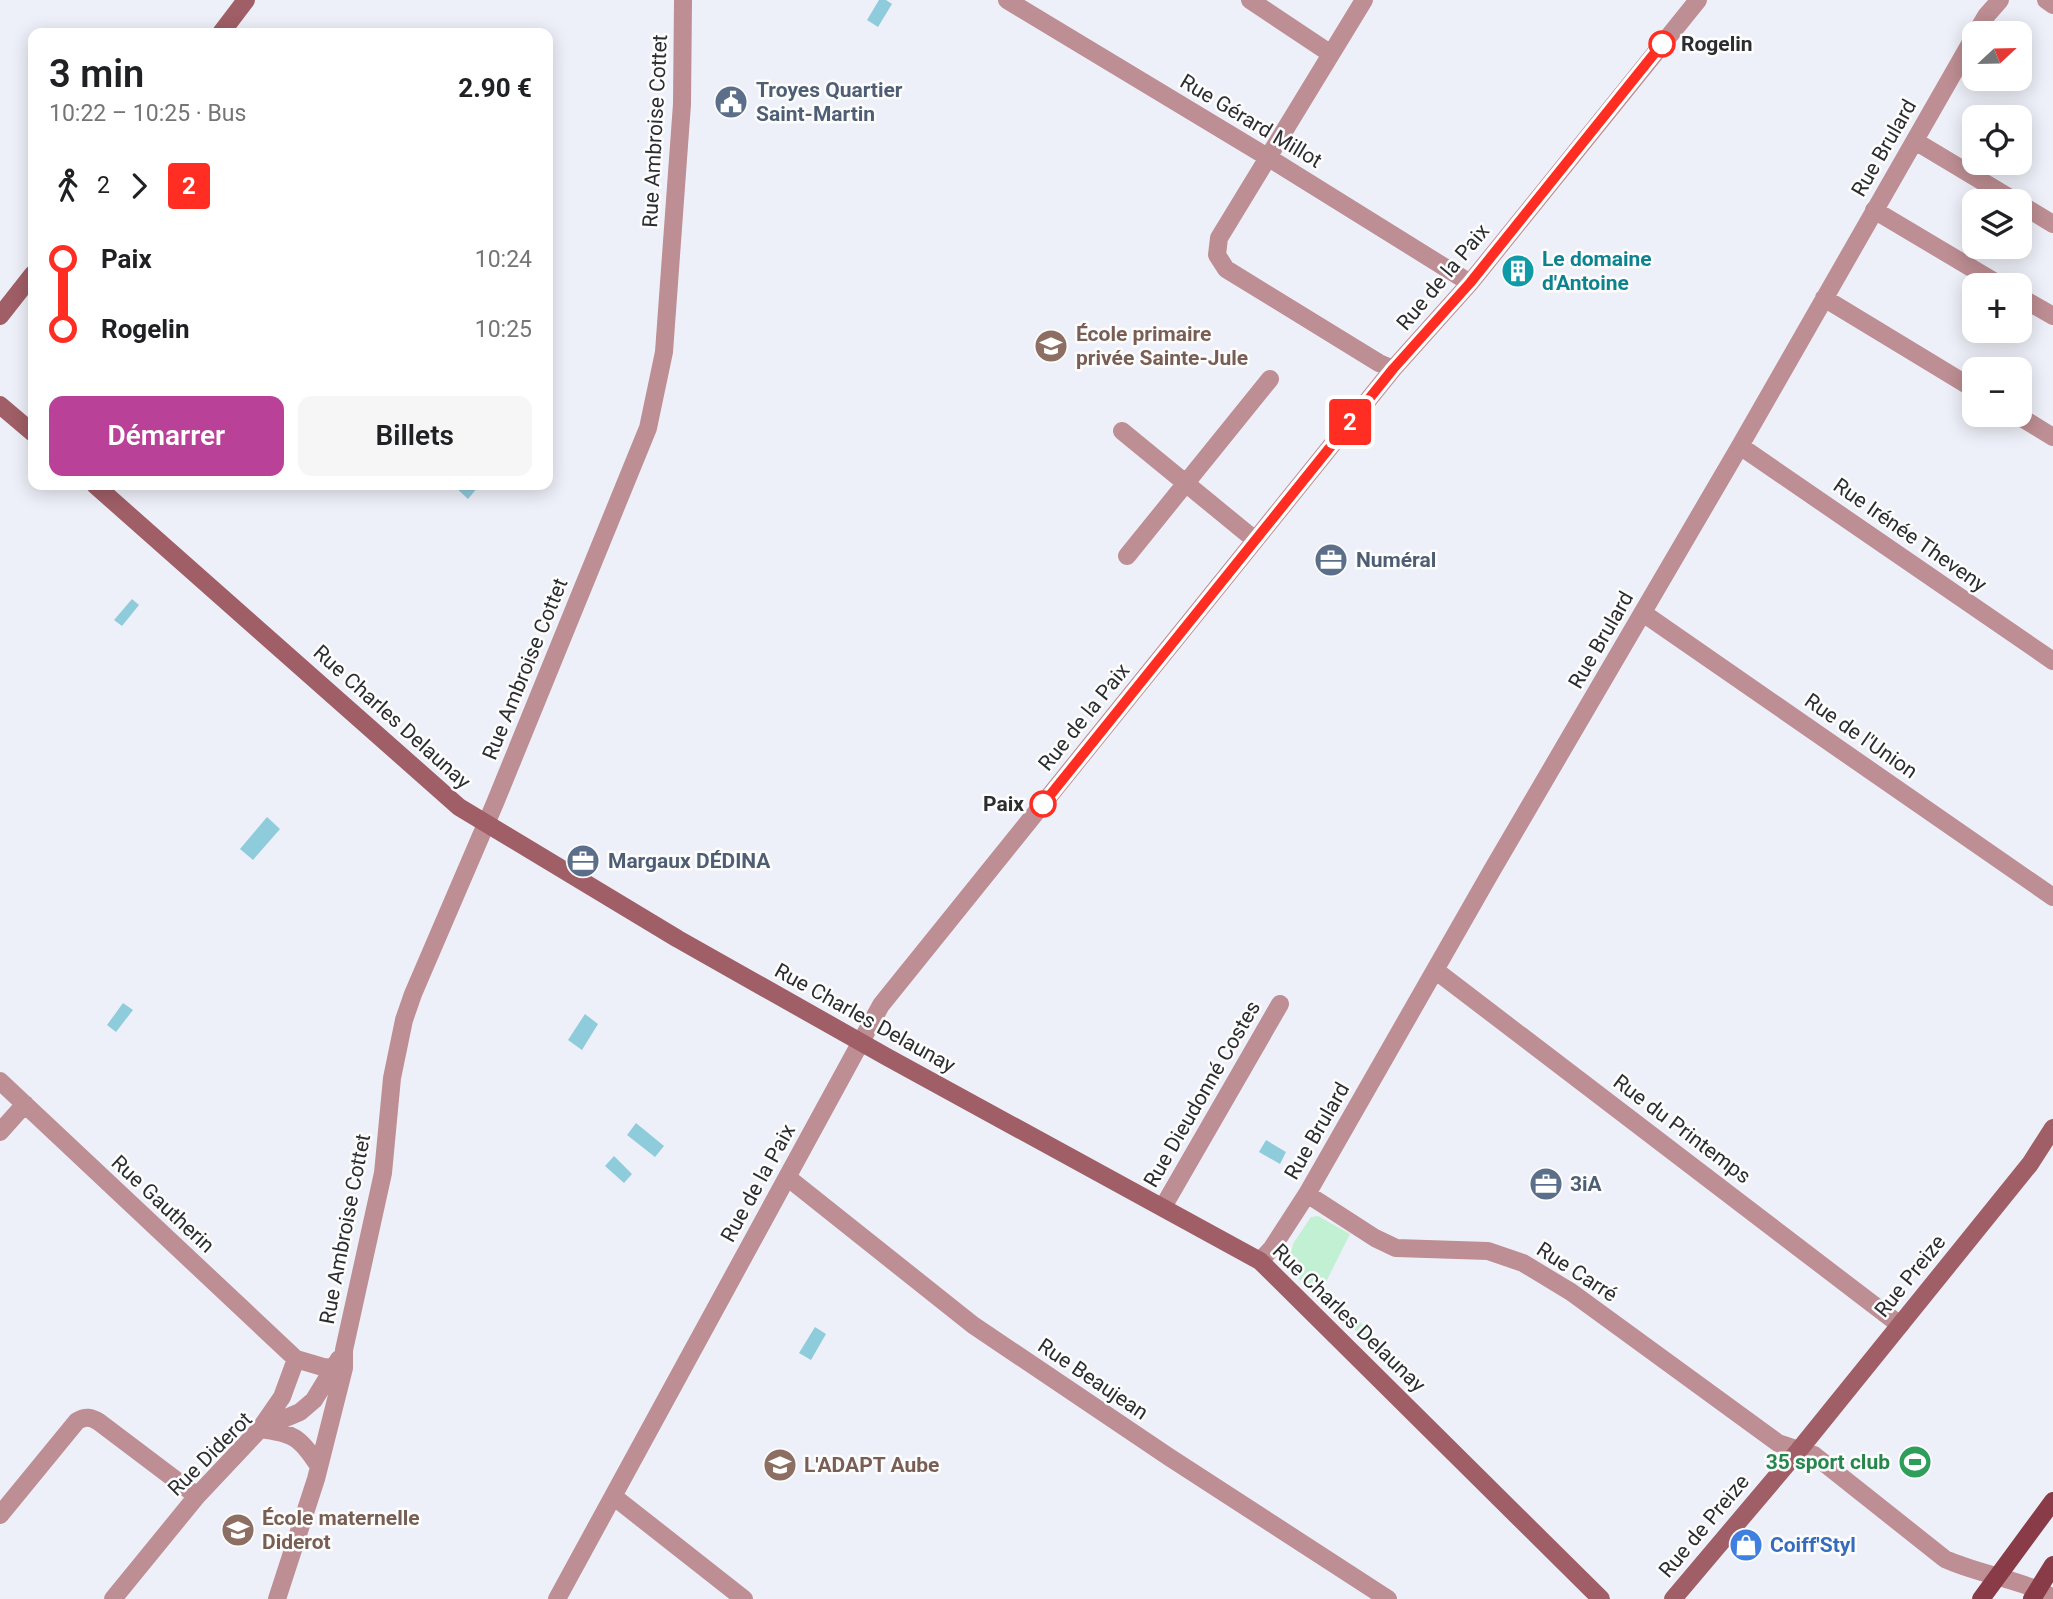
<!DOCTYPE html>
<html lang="fr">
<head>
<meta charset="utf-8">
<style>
  body { margin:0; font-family:Roboto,sans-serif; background:#f6f6f6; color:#202124; height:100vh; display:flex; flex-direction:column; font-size:26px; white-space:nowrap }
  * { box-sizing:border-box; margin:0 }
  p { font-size:23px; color:#757577 }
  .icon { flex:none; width:38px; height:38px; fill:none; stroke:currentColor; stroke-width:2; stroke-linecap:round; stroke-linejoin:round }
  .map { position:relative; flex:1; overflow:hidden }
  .drawer { position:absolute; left:28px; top:28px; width:525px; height:462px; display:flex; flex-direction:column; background:#fff; border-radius:14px; box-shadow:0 4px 18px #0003 }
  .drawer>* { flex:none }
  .badge { padding:0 14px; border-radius:5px; font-size:24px; line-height:46px }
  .needle { width:46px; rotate:68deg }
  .controls { position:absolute; left:1962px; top:21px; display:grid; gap:14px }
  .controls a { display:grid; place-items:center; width:70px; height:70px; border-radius:14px; background:#fff; box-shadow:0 4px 18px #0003; font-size:35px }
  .map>.badge { position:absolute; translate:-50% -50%; box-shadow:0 0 0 4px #fff }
  .legs { display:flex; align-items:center; gap:10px; height:77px; padding:0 21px; font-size:23px }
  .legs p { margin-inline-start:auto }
  .summary { display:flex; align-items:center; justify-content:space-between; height:119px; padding:0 21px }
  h1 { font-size:38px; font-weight:600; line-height:52px }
  .action { display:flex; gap:14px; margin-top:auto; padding:14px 21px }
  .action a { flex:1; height:80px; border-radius:14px; background:#b94298; color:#fff; font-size:28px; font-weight:600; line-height:80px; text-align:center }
  .action a+a { background:#f6f6f6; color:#202124 }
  ul { padding:0 21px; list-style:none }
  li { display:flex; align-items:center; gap:24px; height:70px; font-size:26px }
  li i { display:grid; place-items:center; width:10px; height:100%; margin:0 9px; background:currentColor }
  li i::after { content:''; width:18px; height:18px; margin:-9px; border:5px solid; border-radius:50%; background:#fff }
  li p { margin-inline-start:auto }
  li:first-child i { background:linear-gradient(#0000 50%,currentColor 0) }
  li:last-child i { background:linear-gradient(currentColor 50%,#0000 0) }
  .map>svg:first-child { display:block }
</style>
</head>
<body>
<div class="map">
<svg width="2053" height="1599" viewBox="0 0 2053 1599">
  <rect width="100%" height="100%" fill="#eef0f9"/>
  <path fill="#c2f0d3" d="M1318,1216L1350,1234L1324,1286V1291L1369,1330L1365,1339L1295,1275L1288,1261L1294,1242L1311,1217Z"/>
  <path fill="#8eccdc" d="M879,0H886L892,4L878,27L867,20Z
    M453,485H475L478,487L468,499Z
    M132,599L139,605L122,626L114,620Z
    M267,817L280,829L253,860L240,849Z
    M123,1003L133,1010L116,1032L107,1025Z
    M585,1014L598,1024L582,1050L568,1040Z
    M636,1123L664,1146L655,1157L627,1135Z
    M1266,1140L1286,1152L1280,1164L1259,1152Z
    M614,1156L632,1174L624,1183L605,1166Z
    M815,1327L826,1334L811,1360L799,1353Z"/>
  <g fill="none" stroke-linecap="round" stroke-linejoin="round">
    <path stroke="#bd8e93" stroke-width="18" d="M1007,0L1269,158L1470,283
      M1250,0L1331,54
      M1364,0L1219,238L1217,255L1226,269L1379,363L1393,369
      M2046,0L2053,5
      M1976,33L1986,16L2000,0
      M1915,141L2015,201
      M2020,204L2053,224
      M1874,210L2000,285
      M2020,297L2053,316
      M1824,298L1974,389
      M2017,415L2053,437
      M1122,431L1255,540
      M1740,446L2053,661
      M1127,556L1270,379
      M1643,613L2053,897
      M1435,970L1900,1325
      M0,1081L296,1359L323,1367L344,1368
      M0,1132L25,1104
      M787,1177L973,1325L1169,1457L1388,1599
      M1307,1194L1375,1238L1396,1248L1488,1251L1523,1263L1571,1292L1778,1443L1814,1455L1945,1559C1980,1575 2022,1579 2053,1598
      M1163,1207L1280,1004
      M1260,1261L1272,1248L1307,1194L1491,872L1740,446L1974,37
      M260,1429L282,1397L296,1359
      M260,1429C293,1433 300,1437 318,1465
      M613,1496L744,1599
      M0,1515L77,1421C86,1416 91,1417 99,1422L197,1496
      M113,1599L197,1496L260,1429L300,1412L314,1400L339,1359
      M277,1599L316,1479L344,1368V1350L383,1173L392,1078L404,1020L413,994L495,803L648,428L664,352L682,104L683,0
      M557,1599L881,1005L1393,369L1470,283L1698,0"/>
    <path stroke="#a05e66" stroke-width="18" d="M221,33L246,0
      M0,316L33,274
      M0,405L33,433
      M95,485L459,807L678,939L887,1057L1260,1261L1601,1599
      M1673,1599L1799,1450L2030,1164L2053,1128"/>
    <path stroke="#893b48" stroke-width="18" d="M1981,1599L2053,1501
      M2032,1599L2053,1565"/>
  </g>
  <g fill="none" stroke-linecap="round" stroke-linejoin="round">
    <defs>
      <path id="line-1" d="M1043,804L1393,369L1470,283L1662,44"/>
    </defs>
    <use href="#line-1" stroke="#fff" stroke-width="16"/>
    <use href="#line-1" stroke="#ff2d22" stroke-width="10"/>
  </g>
  <defs>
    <symbol id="civic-disc" viewBox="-11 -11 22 22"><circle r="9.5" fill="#5c6f8a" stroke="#fdfdfd"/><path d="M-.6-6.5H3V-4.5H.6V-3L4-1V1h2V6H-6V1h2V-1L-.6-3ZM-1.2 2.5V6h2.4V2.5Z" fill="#fff"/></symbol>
    <symbol id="building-disc" viewBox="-11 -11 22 22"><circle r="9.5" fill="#0f9aa8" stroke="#fdfdfd"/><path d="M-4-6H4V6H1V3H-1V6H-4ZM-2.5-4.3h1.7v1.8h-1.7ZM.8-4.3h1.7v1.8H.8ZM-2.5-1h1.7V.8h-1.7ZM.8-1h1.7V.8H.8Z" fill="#fff"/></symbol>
    <symbol id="school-disc" viewBox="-11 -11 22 22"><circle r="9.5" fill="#8d6e63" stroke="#fdfdfd"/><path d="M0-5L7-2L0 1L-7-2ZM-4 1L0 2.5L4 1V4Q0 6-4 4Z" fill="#fff"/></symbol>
    <symbol id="office-disc" viewBox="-11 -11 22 22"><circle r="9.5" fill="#5c6f8a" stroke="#fdfdfd"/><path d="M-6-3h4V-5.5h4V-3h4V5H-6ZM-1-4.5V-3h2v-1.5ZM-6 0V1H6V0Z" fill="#fff"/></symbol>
    <symbol id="stadium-disc" viewBox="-11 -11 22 22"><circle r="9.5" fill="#2e9e5b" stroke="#fdfdfd"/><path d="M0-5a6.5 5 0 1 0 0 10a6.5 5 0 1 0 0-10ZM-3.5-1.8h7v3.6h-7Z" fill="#fff"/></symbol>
    <symbol id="university-disc" viewBox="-11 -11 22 22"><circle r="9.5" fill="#8d6e63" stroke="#fdfdfd"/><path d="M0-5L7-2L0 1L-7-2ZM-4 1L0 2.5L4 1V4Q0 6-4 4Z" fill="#fff"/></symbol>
    <symbol id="shop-disc" viewBox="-11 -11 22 22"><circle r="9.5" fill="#3f7fe0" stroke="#fdfdfd"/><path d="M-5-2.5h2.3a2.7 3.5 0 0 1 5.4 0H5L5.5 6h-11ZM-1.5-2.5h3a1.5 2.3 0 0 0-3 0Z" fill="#fff"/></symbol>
  </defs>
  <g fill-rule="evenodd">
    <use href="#civic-disc" x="712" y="83" width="38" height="38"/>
    <use href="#building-disc" x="1499" y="252" width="38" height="38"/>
    <use href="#school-disc" x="1032" y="327" width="38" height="38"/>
    <use href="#office-disc" x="1312" y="541" width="38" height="38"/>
    <use href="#office-disc" x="564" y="842" width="38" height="38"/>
    <use href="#office-disc" x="1527" y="1165" width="38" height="38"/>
    <use href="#stadium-disc" x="1896" y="1443" width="38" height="38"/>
    <use href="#university-disc" x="761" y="1446" width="38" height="38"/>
    <use href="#school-disc" x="219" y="1511" width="38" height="38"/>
    <use href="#shop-disc" x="1727" y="1526" width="38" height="38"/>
  </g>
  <g fill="#fff" stroke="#ff2d22" stroke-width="3.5">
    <circle cx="1662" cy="44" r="12"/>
    <circle cx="1043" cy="804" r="12"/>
  </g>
  <g text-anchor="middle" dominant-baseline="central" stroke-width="5" stroke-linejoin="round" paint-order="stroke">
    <g font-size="21" font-weight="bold" fill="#2c2d30" stroke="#fdfdfd" text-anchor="start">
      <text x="1681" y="44">Rogelin</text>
      <text x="1024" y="804" text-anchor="end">Paix</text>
    </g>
    <g font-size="21" font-weight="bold" fill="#4e5e75" stroke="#fdfdfd" text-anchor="start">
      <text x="756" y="90">Troyes Quartier<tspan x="756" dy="24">Saint-Martin</tspan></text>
      <text x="1356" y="560">Numéral</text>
      <text x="608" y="861">Margaux DÉDINA</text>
      <text x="1570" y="1184">3iA</text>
    </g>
    <g font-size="21" fill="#2c2d30" stroke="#fdfdfd">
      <text transform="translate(1251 121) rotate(31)">Rue Gérard Millot</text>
      <text transform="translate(655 131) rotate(-87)">Rue Ambroise Cottet</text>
      <text transform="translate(1884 148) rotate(-60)">Rue Brulard</text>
      <text transform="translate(1443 277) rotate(-50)">Rue de la Paix</text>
      <text transform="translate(1910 535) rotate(35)">Rue Irénée Theveny</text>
      <text transform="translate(1601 640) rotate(-60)">Rue Brulard</text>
      <text transform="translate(525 669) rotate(-68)">Rue Ambroise Cottet</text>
      <text transform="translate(392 717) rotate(42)">Rue Charles Delaunay</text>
      <text transform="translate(1084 717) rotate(-51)">Rue de la Paix</text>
      <text transform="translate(1861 736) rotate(35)">Rue de l'Union</text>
      <text transform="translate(865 1018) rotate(29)">Rue Charles Delaunay</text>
      <text transform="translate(1202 1094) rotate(-60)">Rue Dieudonné Costes</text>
      <text transform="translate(1682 1129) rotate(37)">Rue du Printemps</text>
      <text transform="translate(1317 1131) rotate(-60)">Rue Brulard</text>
      <text transform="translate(758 1183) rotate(-61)">Rue de la Paix</text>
      <text transform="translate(163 1204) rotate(43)">Rue Gautherin</text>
      <text transform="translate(345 1229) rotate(-79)">Rue Ambroise Cottet</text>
      <text transform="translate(1577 1272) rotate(33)">Rue Carré</text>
      <text transform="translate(1910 1276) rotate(-51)">Rue Preize</text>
      <text transform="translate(1349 1318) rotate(44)">Rue Charles Delaunay</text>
      <text transform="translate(1093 1379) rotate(34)">Rue Beaujean</text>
      <text transform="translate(210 1454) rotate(-45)">Rue Diderot</text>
      <text transform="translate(1704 1526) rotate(-50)">Rue de Preize</text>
    </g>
    <g font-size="21" font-weight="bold" fill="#0d838f" stroke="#fdfdfd" text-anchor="start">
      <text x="1542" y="259">Le domaine<tspan x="1542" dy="24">d'Antoine</tspan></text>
    </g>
    <g font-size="21" font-weight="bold" fill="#785e54" stroke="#fdfdfd" text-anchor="start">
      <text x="1076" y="334">École primaire<tspan x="1076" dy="24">privée Sainte-Jule</tspan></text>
      <text x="804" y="1465">L'ADAPT Aube</text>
      <text x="262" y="1518">École maternelle<tspan x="262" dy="24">Diderot</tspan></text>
    </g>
    <g font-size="21" font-weight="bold" fill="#27864d" stroke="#fdfdfd" text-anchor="end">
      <text x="1890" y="1462">35 sport club</text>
    </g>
    <g font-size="21" font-weight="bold" fill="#366cbe" stroke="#fdfdfd" text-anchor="start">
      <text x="1770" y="1545">Coiff'Styl</text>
    </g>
  </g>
</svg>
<div class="controls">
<a><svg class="needle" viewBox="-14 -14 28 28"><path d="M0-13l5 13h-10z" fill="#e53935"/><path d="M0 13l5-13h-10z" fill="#757577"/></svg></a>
<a><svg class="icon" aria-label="locate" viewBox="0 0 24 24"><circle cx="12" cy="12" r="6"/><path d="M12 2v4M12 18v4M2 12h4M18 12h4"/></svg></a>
<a><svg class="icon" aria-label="layers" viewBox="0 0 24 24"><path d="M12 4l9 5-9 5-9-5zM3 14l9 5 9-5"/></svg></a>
<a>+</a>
<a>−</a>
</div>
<b class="badge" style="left:1350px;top:422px;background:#ff2d22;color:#fff">2</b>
<section class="drawer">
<div class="summary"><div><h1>3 min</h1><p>10:22 – 10:25 · Bus</p></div><b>2.90 €</b></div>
<div class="legs"><svg class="icon" aria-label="walk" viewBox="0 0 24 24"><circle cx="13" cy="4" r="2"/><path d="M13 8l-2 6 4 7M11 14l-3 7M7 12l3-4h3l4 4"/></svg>2<svg class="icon" aria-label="forward" viewBox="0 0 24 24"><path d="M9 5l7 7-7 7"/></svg><b class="badge" style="background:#ff2d22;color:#fff">2</b></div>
<ul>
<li><i style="color:#ff2d22"></i><b>Paix</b><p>10:24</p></li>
<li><i style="color:#ff2d22"></i><b>Rogelin</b><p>10:25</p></li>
</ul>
<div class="action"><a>Démarrer</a><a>Billets</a></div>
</section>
</div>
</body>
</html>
